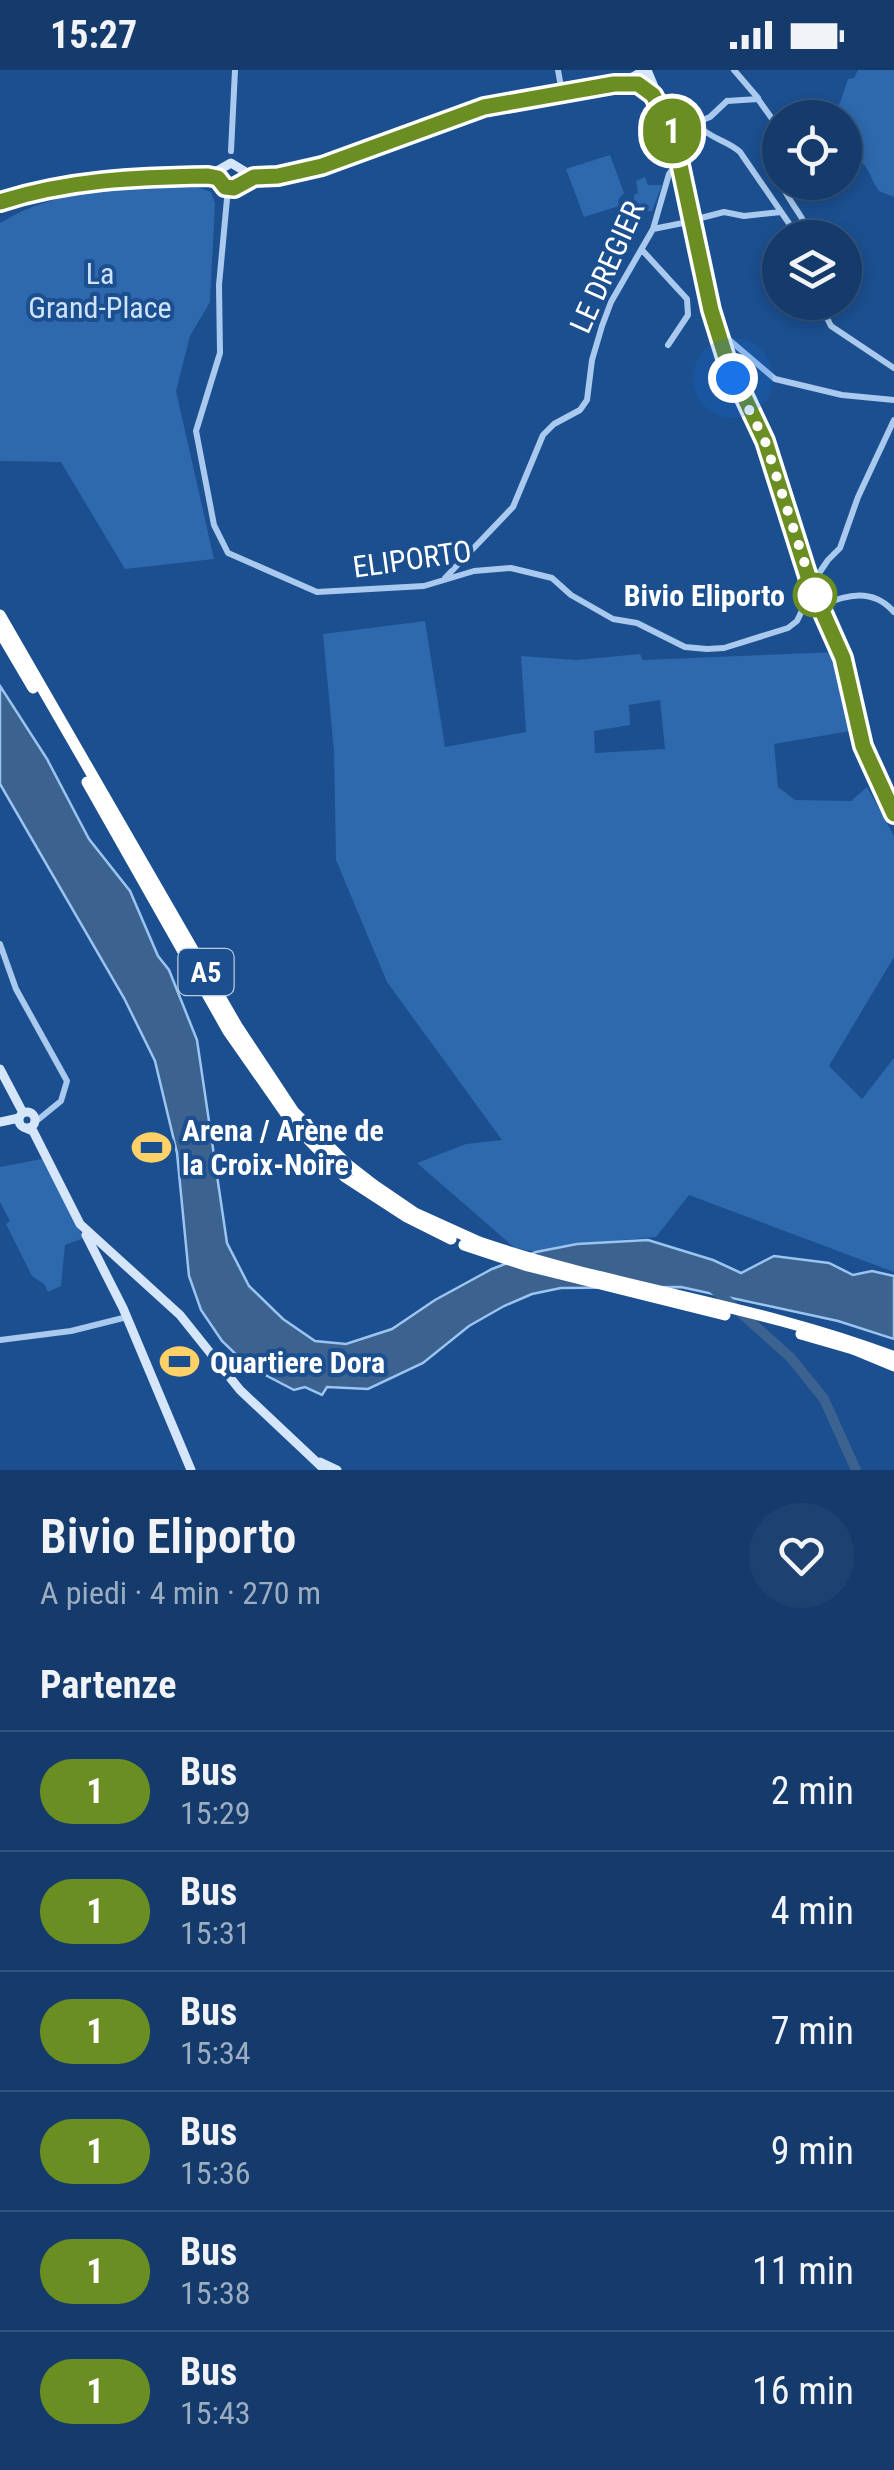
<!DOCTYPE html>
<html lang="it">
<head>
<meta charset="utf-8">
<style>
  body { margin:0; font-family:"Roboto Condensed",sans-serif; background:#1d4271; color:#f1f3f6; height:100vh; display:flex; flex-direction:column; font-size:38px; white-space:nowrap }
  * { box-sizing:border-box; margin:0 }
  p { font-size:32px; color:#9dadc1 }
  .icon { flex:none; width:55px; height:55px; fill:none; stroke:currentColor; stroke-width:2; stroke-linecap:round; stroke-linejoin:round }
  .map { position:relative; height:1400px; overflow:hidden }
  .drawer { display:flex; flex-direction:column; background:#143b6b; flex:1 }
  .drawer>* { flex:none }
  .badge { padding:0 20px; border-radius:32px; font-size:35px; line-height:65px }
  .fabs { position:absolute; left:762px; top:30px; display:grid; gap:20px }
  .fabs a { display:grid; place-items:center; width:100px; height:100px; border-radius:50%; background:#143b6b; box-shadow:0 5px 15px #0003,0 0 0 2px #33557e; font-size:50px }
  .you { position:absolute; width:50px; height:50px; margin:-25px; border:8px solid #fff; border-radius:50%; background:#1a73e8; box-shadow:0 0 0 15px #1a73e833 }
  .map>.badge { position:absolute; translate:-50% -50%; box-shadow:0 0 0 5px #fff }
  h2 { padding:0 40px; font-size:38px; line-height:90px }
  .round { display:grid; place-items:center; flex:none; width:105px; height:105px; border-radius:52px; background:#1d4271 }
  .head { display:flex; align-items:center; justify-content:space-between; height:170px; padding:0 40px }
  h1 { font-size:48px; font-weight:600; line-height:75px }
  ul { padding:0; list-style:none }
  li { display:flex; align-items:center; gap:30px; height:120px; padding:0 40px; border-top:2px solid #33557e }
  li div { flex:1 }
  li b { display:block; font-size:38px }
  li em { font-style:normal }
  li .badge { min-width:110px; font-weight:700; text-align:center }
  .status { display:flex; justify-content:space-between; align-items:center; height:70px; padding:0 50px; background:#143b6b; direction:ltr }
  .status svg { height:28px; fill:currentColor }
  .map>svg:first-child { display:block }
</style>
</head>
<body>
<div class="status"><b>15:27</b><svg viewBox="0 0 49 12"><path d="M0 12V9h3v3zM5 12V6h3v6zM10 12V3h3v9zM15 12V0h3v12zM26 1h20v11H26zM47 4h2v5h-2z"/></svg></div>
<div class="map">
<svg width="894" height="1400" viewBox="0 0 894 1400">
  <rect width="100%" height="100%" fill="#1b4f8f"/>
  <path fill="#2e69ad" fill-rule="evenodd" d="M858,0H894V127L879,121C868,106 868,85 845,89V48L831,47L840,33L848,9L854,8Z
    M610,85L624,123L618,130L619,136L584,147L566,99Z
    M645,107L648,115H662L652,141L634,142V125L638,123L636,111Z
    M197,117L211,122L215,133L210,232L190,266L176,321L214,489L125,499L61,392L0,391V153C61,116 128,118 197,117Z
    M425,551L445,677L526,662L521,586L577,590L640,584L643,590L838,582L850,661L774,674L778,717L795,730L851,731L867,717L894,766V887L829,996L862,1029L894,988V1202L689,1125L656,1167L577,1174L536,1182L515,1178L417,1093L466,1074L502,1070L387,912L336,790L334,681L323,564ZM660,630L665,679L595,683L594,661L630,655L629,635Z
    M42,1089L84,1168L65,1175L61,1216L48,1222L44,1214L32,1206L6,1154L10,1151L0,1132V1097Z"/>
  <path fill="#3c6290" stroke="#9cc4f0" stroke-width="2.5" d="M0,616L47,689L89,769L130,821L158,886L169,900L197,970L227,1173L249,1216L283,1249L315,1271L346,1274L392,1259L435,1230L492,1199L536,1182L577,1174L648,1170L713,1190L741,1203L774,1186L829,1193L853,1205L872,1201L894,1206V1269L838,1251L681,1217L561,1218L532,1224L504,1236L469,1256L423,1293L368,1319L327,1317L322,1325L305,1317L294,1320L248,1296L222,1271L201,1240L189,1206L177,1083L155,991L124,928L0,714Z"/>
  <g fill="none" stroke-linecap="round" stroke-linejoin="round">
    <path stroke="#3c6290" stroke-width="10" d="M714,1219L791,1288L824,1329L856,1400"/>
    <path stroke="#a9c9ee" stroke-width="6" d="M558,0L562,23
      M734,0L758,28
      M727,31L758,29L775,53L780,75
      M696,54C712,70 727,70 740,82L799,168
      M673,62L710,47L727,31
      M780,76L775,84L780,106
      M231,81L235,0
      M781,112C787,132 808,148 808,168
      M227,129L219,215L220,283L196,361L214,455L228,483L317,522L424,516L474,501L511,498L552,508L571,525L613,549L637,553L685,577L707,579L724,578L788,558L797,551L806,532L815,525
      M693,150L724,142L744,146L781,142
      M653,159L693,151
      M642,180L687,229L688,245L668,275
      M819,232L831,256L894,298
      M720,262L775,309L842,325L894,330
      M445,508L513,437L543,365L554,354L580,340L587,330L592,290L602,256L611,232L653,159L669,104L679,91
      M811,515L828,490L840,478L858,427L894,350
      M820,536C847,524 873,518 894,542
      M0,874L16,919L67,1011L61,1031L34,1053
      M0,1270L71,1261L127,1247"/>
    <path stroke="#d6e6fa" stroke-width="9" d="M647,0L673,62L711,240L726,288L765,371L811,515L843,588L863,676L894,744
      M621,14L638,15L656,29
      M210,105L231,93L254,107
      M0,132C68,110 136,107 208,105L218,109L225,117C238,119 240,111 252,108C274,102 297,104 320,97C374,79 425,54 479,38C516,28 620,23 643,0
      M0,999L21,1039
      M19 1050a8 8 0 1 1 16 0a8 8 0 1 1-16 0Z
      M0,1052L19,1048
      M26,1058L33,1061L80,1154L180,1245L240,1320L325,1400
      M86,1165L123,1238L191,1400
      M320,1392L337,1400"/>
    <path stroke="#fff" stroke-width="11" d="M0,545L237,956L294,1042L347,1094L374,1115L415,1143L479,1172
      M0,562L33,618
      M87,712L228,961L293,1054L345,1107L405,1146L451,1169
      M853,1279L894,1296"/>
    <path stroke="#fff" stroke-width="11" d="M479,1172C614,1218 758,1235 892,1286
      M464,1175L528,1196L725,1245
      M801,1264L853,1279"/>
  </g>
  <g fill="none" stroke-linecap="round" stroke-linejoin="round">
    <defs>
      <path id="line" d="M0,132C68,110 136,107 208,106L218,108L225,117L234,118L254,107L278,106L322,96L484,37L614,14H638L653,25L673,62L711,240L726,288L765,371L811,516L843,588L863,676L894,744"/>
    </defs>
    <use href="#line" stroke="#fff" stroke-width="22"/>
    <use href="#line" stroke="#6b8e23" stroke-width="15"/>
    <path stroke="#fff" stroke-width="10" stroke-dasharray="0 18" d="M733,308L765,371L815,525"/>
  </g>
  <defs>
    <symbol id="stadium-bare" viewBox="-9 -9 18 18"><path d="M0-5a6.5 5 0 1 0 0 10a6.5 5 0 1 0 0-10ZM-3.5-1.8h7v3.6h-7Z" fill="#ffd166" stroke="#1b4f8f" stroke-width="2.5" paint-order="stroke"/></symbol>
  </defs>
  <g fill-rule="evenodd">
    <use href="#stadium-bare" x="124" y="1050" width="55" height="55"/>
    <use href="#stadium-bare" x="152" y="1264" width="55" height="55"/>
  </g>
  <circle fill="#fff" stroke="#6b8e23" stroke-width="5" cx="815" cy="525" r="20"/>
  <g text-anchor="middle" dominant-baseline="central" stroke-width="8" stroke-linejoin="round" paint-order="stroke">
    <rect fill="#1b4f8f" stroke="#bbcadd" stroke-width="2.5" x="178.5" y="879" width="55" height="46" rx="8"/>
    <g font-size="28" font-weight="bold" fill="#fff">
      <text x="206" y="902">A5</text>
    </g>
    <g font-size="30" fill="#fff" stroke="#1b4f8f">
      <text transform="translate(607 197) rotate(-66)">LE DREGIER</text>
      <text transform="translate(412 489) rotate(-8)">ELIPORTO</text>
    </g>
    <g font-size="30" fill="#cfe3fa" stroke="#1b4f8f">
      <text x="100" y="203">La<tspan x="100" dy="34">Grand-Place</tspan></text>
    </g>
    <g font-size="30" font-weight="bold" fill="#fff" stroke="#1b4f8f" text-anchor="end">
      <text x="785" y="525">Bivio Eliporto</text>
    </g>
    <g font-size="30" font-weight="bold" fill="#fff" stroke="#1b4f8f" text-anchor="start">
      <text x="182" y="1060">Arena / Arène de<tspan x="182" dy="34">la Croix-Noire</tspan></text>
      <text x="210" y="1292">Quartiere Dora</text>
    </g>
  </g>
</svg>
<div class="fabs">
<a><svg class="icon" aria-label="locate" viewBox="0 0 24 24"><circle cx="12" cy="12" r="6"/><path d="M12 2v4M12 18v4M2 12h4M18 12h4"/></svg></a>
<a><svg class="icon" aria-label="layers" viewBox="0 0 24 24"><path d="M12 4l9 5-9 5-9-5zM3 14l9 5 9-5"/></svg></a>
</div>
<div class="you" style="left:733px;top:308px"></div>
<b class="badge" style="left:672px;top:61px;background:#6b8e23;color:#fff">1</b>
</div>
<section class="drawer">
<div class="head"><div><h1>Bivio Eliporto</h1><p>A piedi · 4 min · 270 m</p></div><a class="round"><svg class="icon" aria-label="heart" viewBox="0 0 24 24"><path d="M12 20l-8-8c-3-5 5-10 8-4 3-6 11-1 8 4z"/></svg></a></div>
<h2>Partenze</h2>
<ul>
<li><span class="badge" style="background:#6b8e23;color:#fff">1</span><div><b>Bus</b><p>15:29</p></div><em>2 min</em></li>
<li><span class="badge" style="background:#6b8e23;color:#fff">1</span><div><b>Bus</b><p>15:31</p></div><em>4 min</em></li>
<li><span class="badge" style="background:#6b8e23;color:#fff">1</span><div><b>Bus</b><p>15:34</p></div><em>7 min</em></li>
<li><span class="badge" style="background:#6b8e23;color:#fff">1</span><div><b>Bus</b><p>15:36</p></div><em>9 min</em></li>
<li><span class="badge" style="background:#6b8e23;color:#fff">1</span><div><b>Bus</b><p>15:38</p></div><em>11 min</em></li>
<li><span class="badge" style="background:#6b8e23;color:#fff">1</span><div><b>Bus</b><p>15:43</p></div><em>16 min</em></li>
</ul>
</section>
</body>
</html>
